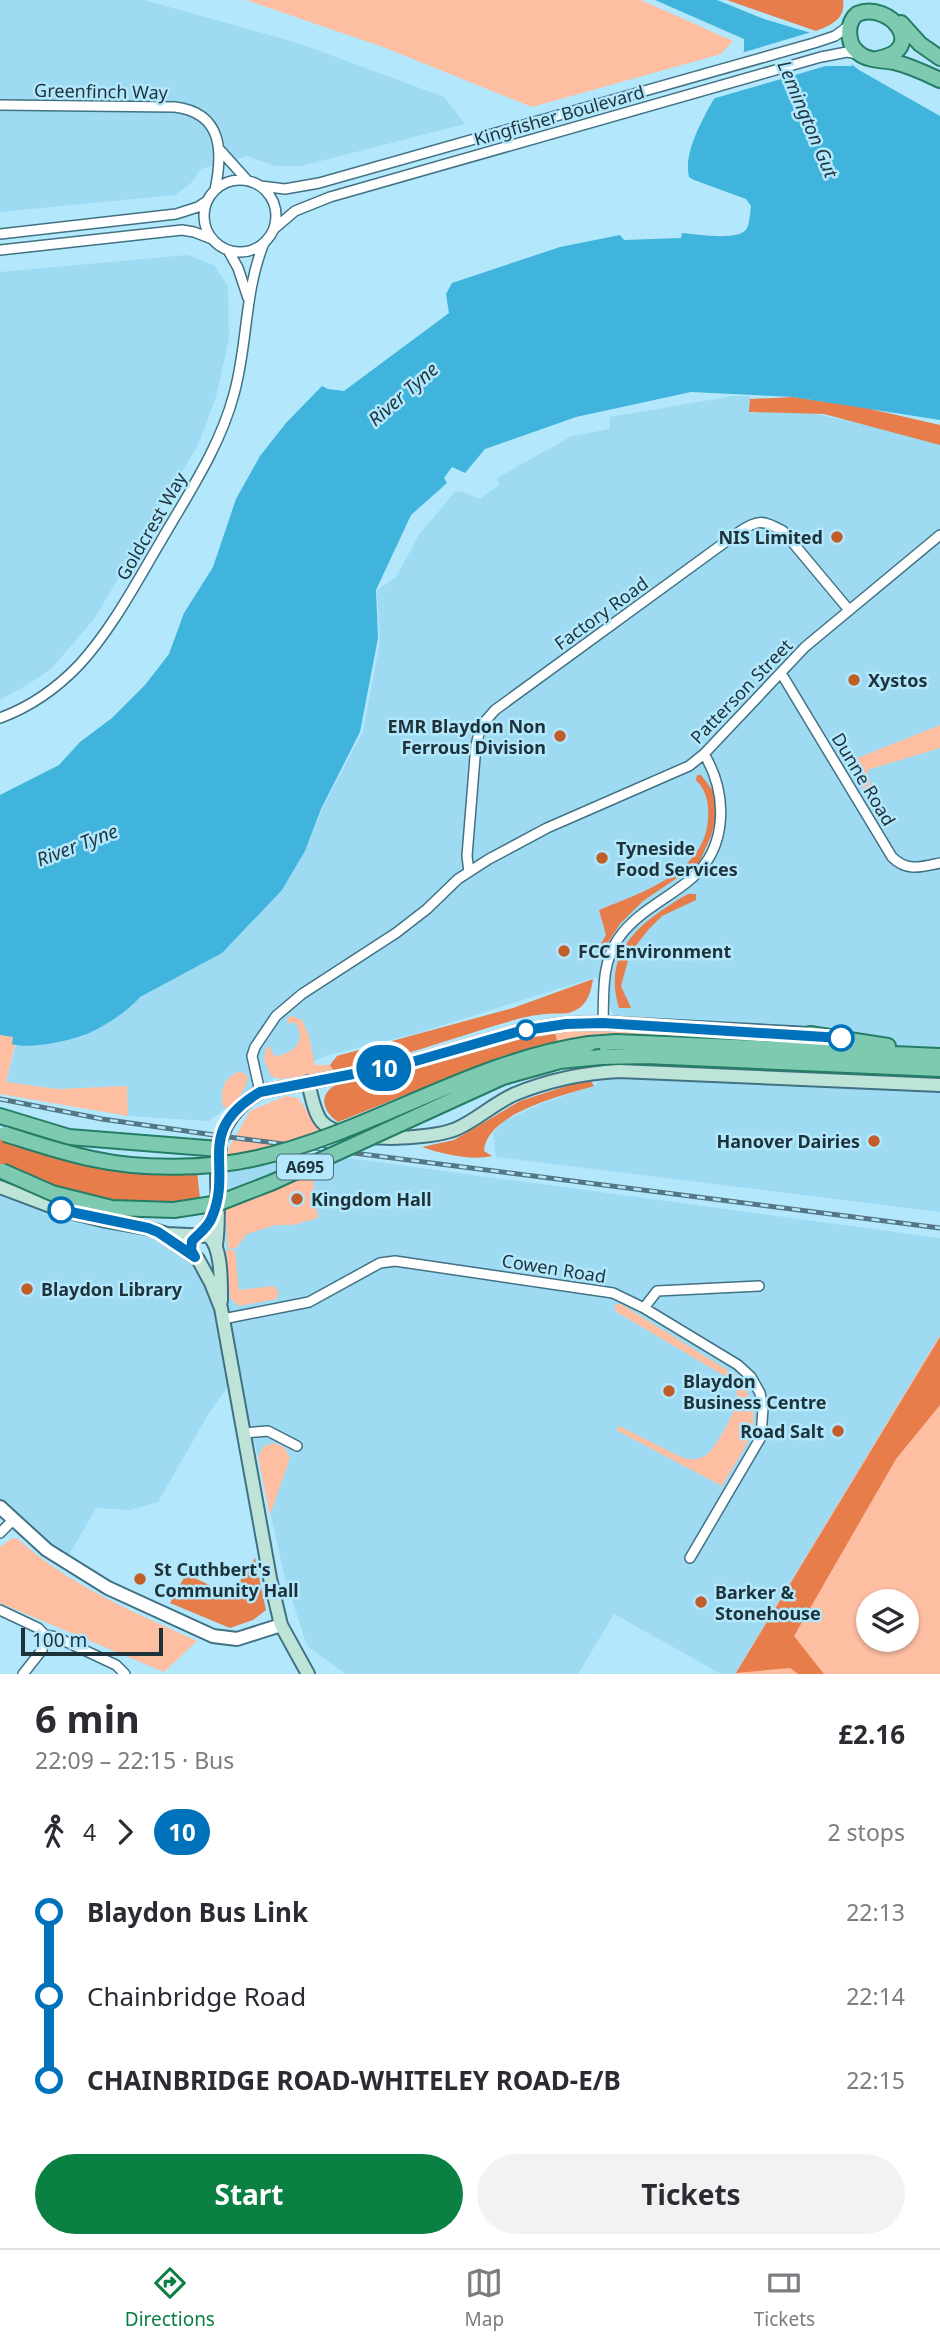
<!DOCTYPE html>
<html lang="en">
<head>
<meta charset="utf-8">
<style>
  body { margin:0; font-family:"Noto Sans",sans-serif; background:#f2f2f3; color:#2b2b33; height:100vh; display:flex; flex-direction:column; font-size:26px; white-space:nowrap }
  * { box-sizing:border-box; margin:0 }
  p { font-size:23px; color:#7c7c81 }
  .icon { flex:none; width:38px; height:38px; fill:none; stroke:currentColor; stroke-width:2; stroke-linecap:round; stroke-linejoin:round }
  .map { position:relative; height:1674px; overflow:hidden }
  .panel { display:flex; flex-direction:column; background:#fff; flex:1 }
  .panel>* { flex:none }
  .badge { padding:0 14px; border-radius:23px; font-size:24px; line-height:46px }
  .buttons { position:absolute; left:856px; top:1589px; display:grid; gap:14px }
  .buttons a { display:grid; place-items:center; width:63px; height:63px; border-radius:50%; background:#fff; box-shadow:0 2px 5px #0004; font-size:35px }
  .scale { position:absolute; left:21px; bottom:18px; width:142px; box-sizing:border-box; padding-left:7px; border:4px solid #1e323a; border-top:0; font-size:19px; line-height:24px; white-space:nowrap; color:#1e323a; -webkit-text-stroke:5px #b3e7fc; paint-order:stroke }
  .map>.badge { position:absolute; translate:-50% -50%; box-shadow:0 0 0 4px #fff }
  .legs { display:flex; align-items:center; gap:10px; height:77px; padding:0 35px; font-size:23px }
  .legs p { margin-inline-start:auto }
  .headline { display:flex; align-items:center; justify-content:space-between; height:119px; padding:0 35px }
  h1 { font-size:38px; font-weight:700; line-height:52px }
  .action { display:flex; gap:14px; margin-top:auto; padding:14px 35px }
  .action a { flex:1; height:80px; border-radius:42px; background:#0b8043; color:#fff; font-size:28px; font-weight:700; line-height:80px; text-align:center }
  .action a+a { background:#f2f2f3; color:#2b2b33 }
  ul { padding:0 35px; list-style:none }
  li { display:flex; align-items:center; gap:24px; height:84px; font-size:26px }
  li i { display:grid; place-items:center; width:10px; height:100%; margin:0 9px; background:currentColor }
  li i::after { content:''; width:18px; height:18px; margin:-9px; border:5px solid; border-radius:50%; background:#fff }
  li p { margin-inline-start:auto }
  li:first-child i { background:linear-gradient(#0000 50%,currentColor 0) }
  li:last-child i { background:linear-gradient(currentColor 50%,#0000 0) }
  .dock { display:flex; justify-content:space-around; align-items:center; height:98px; border-top:2px solid #e1e1e2; background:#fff; font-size:19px; color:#7c7c81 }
  .dock a { display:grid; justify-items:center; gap:4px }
  .dock .active { color:#0b8043 }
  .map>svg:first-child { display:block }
</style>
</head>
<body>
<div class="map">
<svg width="940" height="1674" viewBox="0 0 940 1674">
  <rect width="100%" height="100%" fill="#b3e7fc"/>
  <path fill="#9edbf2" d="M0,0H144L298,43L444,97L465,124L301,166H276L247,156L201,169L191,183L175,195L0,212Z
    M187,255L214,265L228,286L229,339L216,397L198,445L94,619L51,669L27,685L0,700V272Z
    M733,396H750L751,413L796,410L897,431L940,443V1047L622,1034L596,977L415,1034L328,1055L253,1088L209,1121L128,1116L127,1086L58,1089L6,1082L16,1046L37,1045L140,997L282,890L305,851L322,809L363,731L380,641L377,590L396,577L420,533L455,492L460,491L480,499L499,485L497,478L572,436L610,429V417Z
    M606,1063L940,1078V1212L496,1157L493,1133L504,1121L543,1103L596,1085Z
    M227,1158H348L940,1238V1336L735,1674H721L614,1614L578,1674H346L307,1646L285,1578L230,1334L224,1208Z
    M0,1187L158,1232L207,1274L234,1378L209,1413L158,1502L130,1510L96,1508L66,1560L0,1507Z"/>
  <path fill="#febea2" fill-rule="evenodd" d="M246,0H641L733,41L721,54L532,107L383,47Z
    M940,725V748L867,770L873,792L870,799L845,763Z
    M292,1016L302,1020L309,1036L315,1065H330L334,1071L280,1079L271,1076L264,1060L266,1048L269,1046L275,1057C294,1051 306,1045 296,1023H288L287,1018Z
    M578,1029L762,1037L862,1045L874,1049L610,1037L557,1041L555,1032Z
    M0,1035L13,1037L15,1045L6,1082L58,1089L127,1086L128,1116L0,1094Z
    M610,1062L896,1073L940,1076V1080L610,1066Z
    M240,1071L248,1076C246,1091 238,1098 228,1108L223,1106C220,1088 224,1078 240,1071Z
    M286,1096L298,1098L320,1130L267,1149L226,1157L230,1146L250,1111Z
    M312,1174L318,1218L293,1225H276L247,1234L236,1248L228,1249L225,1209Z
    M226,1250H235L239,1290L274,1286L279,1292L276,1299L239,1306L230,1298Z
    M615,1304H621L737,1376C771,1422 746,1443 722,1486L616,1430L619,1426L683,1458C691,1460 697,1460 705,1456C715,1450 738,1409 737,1397C737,1389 734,1384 728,1378L615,1311Z
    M940,1336V1674H735L937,1340ZM868,1601H906V1640H868Z
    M275,1443L284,1447L290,1458L270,1515L258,1457L264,1446Z
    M12,1538L18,1539C70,1586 134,1612 197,1641L164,1672L0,1603V1547Z"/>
  <path fill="#e67d4a" d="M727,0H843C846,19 831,25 816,31Z
    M793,397L866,408L940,425V445L824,414L749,412L750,399Z
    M697,775H701L714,792L717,814L711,836L699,863L643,901L620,924L602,952L597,951L606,935L599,910C640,893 705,873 708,819C709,803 707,792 696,780Z
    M688,894H696V900L662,916L649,929L630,953L621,986L631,1008H619C601,950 643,920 688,894Z
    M593,979C591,991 588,1004 576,1010C565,1016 557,1012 545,1014C535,1015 524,1017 514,1020C454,1037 396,1060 334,1071L330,1065L337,1056L513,1008Z
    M555,1032L557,1041L503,1056L338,1122C328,1115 318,1102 329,1090C341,1078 365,1078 381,1075C440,1065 496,1042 555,1032Z
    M591,1081L594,1086C564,1095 486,1113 484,1151L492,1156C472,1161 442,1154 422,1147L454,1140L520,1101L576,1083Z
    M0,1139L84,1163L197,1171L200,1199C130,1208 63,1197 0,1164Z
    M940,1337V1405L896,1459L794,1636L824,1674H798L790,1668L736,1673Z
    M255,1558L266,1610L253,1620L230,1628L170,1603L186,1574L231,1595Z"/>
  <path fill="#40b4dc" d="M655,0H717L764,19L811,33L859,70L940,116V420L793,397L691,392L576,417L485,449L465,473L452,467L444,478L447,483L411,515L376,590L378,638L360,732L321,809L305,851L282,890L222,953L140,997C128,1011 108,1024 91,1032C75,1040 29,1050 12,1044L13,1037L0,1035V795L59,765L80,742L112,718L145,685L169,654L184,613L213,567L236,499L260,456L286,423L322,386L328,389L344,391L449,313L446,294L452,283L560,247L620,235L624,240L681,238L682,233C696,234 740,242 747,228C750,222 750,212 751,206L746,199L694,180L689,177C680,143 726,81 744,51V39Z"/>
  <path fill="#b3e7fc" d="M815,31L849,58L852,66H826L712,99L738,54Z"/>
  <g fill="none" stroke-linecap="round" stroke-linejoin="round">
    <defs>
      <path id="minor" d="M0,105L175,107C223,113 223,152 215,190
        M220,150L247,180
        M204 216a36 36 0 1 1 72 0a36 36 0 1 1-72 0Z
        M260,186L285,189L319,183L814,43L835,36L850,25
        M275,228L295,211L330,197L821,57L847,52L858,54
        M0,234L176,214L198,207L207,201
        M0,250L182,230L194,232L212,239
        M228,250L238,268L248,298
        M781,673L892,857C907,872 921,867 940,863
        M0,718C30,707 57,688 79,665C112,629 136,583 161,541C188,494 220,447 234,394C248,344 244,292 264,243
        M469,872L467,856L476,745L481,726L495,710L739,532C758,519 763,520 783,531L849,610
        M603,1023C604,995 601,964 618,939C636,912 668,899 692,878C729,846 727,792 704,754
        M260,1092L252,1056L255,1047L276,1016L302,994L396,933L427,909L458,879L489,859L547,828L689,766L704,754L805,647L940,535
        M644,1308L657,1291L759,1286
        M223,1319L309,1302L380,1263L395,1261L613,1293L644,1308L738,1365L751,1377L760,1393L763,1408L761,1437L690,1558
        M243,1433L268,1431L297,1446
        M0,1533L13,1520
        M0,1610L38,1628L45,1635L56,1637L116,1665L125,1674
        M23,1674L42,1650L45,1635"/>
      <path id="tertiary" d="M0,1507L47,1550L108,1588L213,1636L237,1639L281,1625"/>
      <path id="secondary" d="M308,1082C311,1094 314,1113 322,1122C341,1144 430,1140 456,1129C477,1120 494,1103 515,1094C549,1080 583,1073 619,1071L940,1085
        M0,1187L61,1210L102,1220L147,1228L167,1234L209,1236C222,1248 221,1283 221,1301
        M161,1234L195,1257
        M201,1235L211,1219L216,1204
        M216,1245C225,1184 196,1130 260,1092L405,1064L520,1031L566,1024L603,1023L810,1034
        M198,1259L211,1283L221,1308L270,1578L281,1625L308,1674"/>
      <path id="primary" d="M901,23L920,44L940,58
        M877,59C929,50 890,0 857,14C850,20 848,30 850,39C851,46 856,52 863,56C872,61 884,60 894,62C911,66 925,73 940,80
        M810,1034L888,1046
        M589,1044L616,1042L666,1044L940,1056
        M601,1057L646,1056L940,1069
        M0,1116L69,1137L219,1149"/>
    </defs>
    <use href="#minor" stroke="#417284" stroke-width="12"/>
    <use href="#tertiary" stroke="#417284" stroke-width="16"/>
    <use href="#secondary" stroke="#417284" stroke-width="16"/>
    <use href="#primary" stroke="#247d65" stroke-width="18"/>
    <use href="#minor" stroke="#fff" stroke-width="9"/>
    <use href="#tertiary" stroke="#fff" stroke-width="12"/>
    <use href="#secondary" stroke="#bee4d8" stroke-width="12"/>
    <use href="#primary" stroke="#7dcab0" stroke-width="14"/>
    <defs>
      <path id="rail" d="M0,1099L102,1119L221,1136L940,1228"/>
    </defs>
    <use href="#rail" stroke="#557582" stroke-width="5"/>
    <use href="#rail" stroke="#b3e7fc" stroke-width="2.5" stroke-dasharray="8" stroke-linecap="butt"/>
    <defs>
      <path id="primary-bridge" d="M5,1134C34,1143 63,1153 93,1159C142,1170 208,1169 257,1158C371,1132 471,1061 589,1044
        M2,1171L52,1193L112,1208L174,1210L219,1203L273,1182L503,1077L560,1061L601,1057"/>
    </defs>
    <use href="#primary-bridge" stroke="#247d65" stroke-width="18" stroke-linecap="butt"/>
    <use href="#primary-bridge" stroke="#7dcab0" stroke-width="14"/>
  </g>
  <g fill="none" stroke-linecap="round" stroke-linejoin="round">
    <defs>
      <path id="line-1" d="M61,1210L148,1228L158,1232L195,1257L191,1250L192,1241C199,1233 208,1228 212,1217C234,1165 193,1132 260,1092L405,1064L520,1031L566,1024L603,1023L841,1038"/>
    </defs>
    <use href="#line-1" stroke="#fff" stroke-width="16"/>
    <use href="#line-1" stroke="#0072bc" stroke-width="10"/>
  </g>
  <g fill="#c15d29" stroke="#b3e7fc" stroke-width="2.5">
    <circle cx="837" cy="537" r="7"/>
    <circle cx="854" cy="680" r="7"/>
    <circle cx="560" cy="736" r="7"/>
    <circle cx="602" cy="858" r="7"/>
    <circle cx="564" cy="951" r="7"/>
    <circle cx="874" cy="1141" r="7"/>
    <circle cx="297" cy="1199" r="7"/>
    <circle cx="27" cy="1289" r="7"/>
    <circle cx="669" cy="1391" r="7"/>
    <circle cx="838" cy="1431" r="7"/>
    <circle cx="140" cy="1579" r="7"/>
    <circle cx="701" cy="1602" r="7"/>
  </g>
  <g fill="#fff" stroke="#0072bc" stroke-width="3.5">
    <circle cx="526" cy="1030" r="9"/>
    <circle cx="841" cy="1038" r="12"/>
    <circle cx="61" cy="1210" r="12"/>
  </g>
  <g text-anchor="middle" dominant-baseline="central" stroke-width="5" stroke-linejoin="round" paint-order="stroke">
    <rect fill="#b3e7fc" stroke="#4b6874" stroke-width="2" x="277" y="1154.5" width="56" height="25" rx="5"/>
    <g font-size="16" font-weight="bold" fill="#1e323a">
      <text x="305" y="1167">A695</text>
    </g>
    <g font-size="18" fill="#1e323a" stroke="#b3e7fc">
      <text transform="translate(101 91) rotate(1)">Greenfinch Way</text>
      <text transform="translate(559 115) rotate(-16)">Kingfisher Boulevard</text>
      <text transform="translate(151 526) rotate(-60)">Goldcrest Way</text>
      <text transform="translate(601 613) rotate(-36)">Factory Road</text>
      <text transform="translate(741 691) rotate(-46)">Patterson Street</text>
      <text transform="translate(864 779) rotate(59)">Dunne Road</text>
      <text transform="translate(554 1268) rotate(9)">Cowen Road</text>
    </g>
    <g font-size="18" font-weight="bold" fill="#1e323a" stroke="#b3e7fc" text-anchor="start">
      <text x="823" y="537" text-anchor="end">NIS Limited</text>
      <text x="868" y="680">Xystos</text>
      <text x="546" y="726" text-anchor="end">EMR Blaydon Non<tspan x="546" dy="21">Ferrous Division</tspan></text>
      <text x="616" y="848">Tyneside<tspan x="616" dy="21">Food Services</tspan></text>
      <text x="578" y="951">FCC Environment</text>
      <text x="860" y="1141" text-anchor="end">Hanover Dairies</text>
      <text x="311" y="1199">Kingdom Hall</text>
      <text x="41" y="1289">Blaydon Library</text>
      <text x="683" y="1381">Blaydon<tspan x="683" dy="21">Business Centre</tspan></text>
      <text x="824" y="1431" text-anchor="end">Road Salt</text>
      <text x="154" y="1569">St Cuthbert's<tspan x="154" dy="21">Community Hall</tspan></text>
      <text x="715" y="1592">Barker &amp;<tspan x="715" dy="21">Stonehouse</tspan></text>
    </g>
    <g font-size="19" font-style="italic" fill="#1e3741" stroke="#b3e7fc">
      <text transform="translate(808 119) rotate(67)">Lemington Gut</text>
      <text transform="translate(403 394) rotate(-41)">River Tyne</text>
      <text transform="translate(77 845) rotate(-21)">River Tyne</text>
    </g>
  </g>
</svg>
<div class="buttons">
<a><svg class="icon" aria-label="layers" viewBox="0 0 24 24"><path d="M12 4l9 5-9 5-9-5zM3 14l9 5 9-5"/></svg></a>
</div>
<div class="scale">100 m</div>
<b class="badge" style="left:384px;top:1068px;background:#0072bc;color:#fff">10</b>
</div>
<section class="panel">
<div class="headline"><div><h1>6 min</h1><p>22:09 – 22:15 · Bus</p></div><b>£2.16</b></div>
<div class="legs"><svg class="icon" aria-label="walk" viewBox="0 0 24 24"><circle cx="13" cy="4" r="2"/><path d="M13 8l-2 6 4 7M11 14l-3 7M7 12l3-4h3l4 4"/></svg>4<svg class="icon" aria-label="forward" viewBox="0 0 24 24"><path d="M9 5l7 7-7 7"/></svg><b class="badge" style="background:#0072bc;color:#fff">10</b><p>2 stops</p></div>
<ul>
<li><i style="color:#0072bc"></i><b>Blaydon Bus Link</b><p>22:13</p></li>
<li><i style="color:#0072bc"></i><span>Chainbridge Road</span><p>22:14</p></li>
<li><i style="color:#0072bc"></i><b>CHAINBRIDGE ROAD-WHITELEY ROAD-E/B</b><p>22:15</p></li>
</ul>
<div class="action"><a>Start</a><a>Tickets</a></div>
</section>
<nav class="dock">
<a class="active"><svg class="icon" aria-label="directions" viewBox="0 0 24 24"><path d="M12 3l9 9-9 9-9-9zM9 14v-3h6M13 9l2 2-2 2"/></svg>Directions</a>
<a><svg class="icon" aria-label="map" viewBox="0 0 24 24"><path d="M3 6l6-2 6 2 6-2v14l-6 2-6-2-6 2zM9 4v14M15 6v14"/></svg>Map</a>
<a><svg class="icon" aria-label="tickets" viewBox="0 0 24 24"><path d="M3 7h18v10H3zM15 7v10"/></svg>Tickets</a>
</nav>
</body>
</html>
